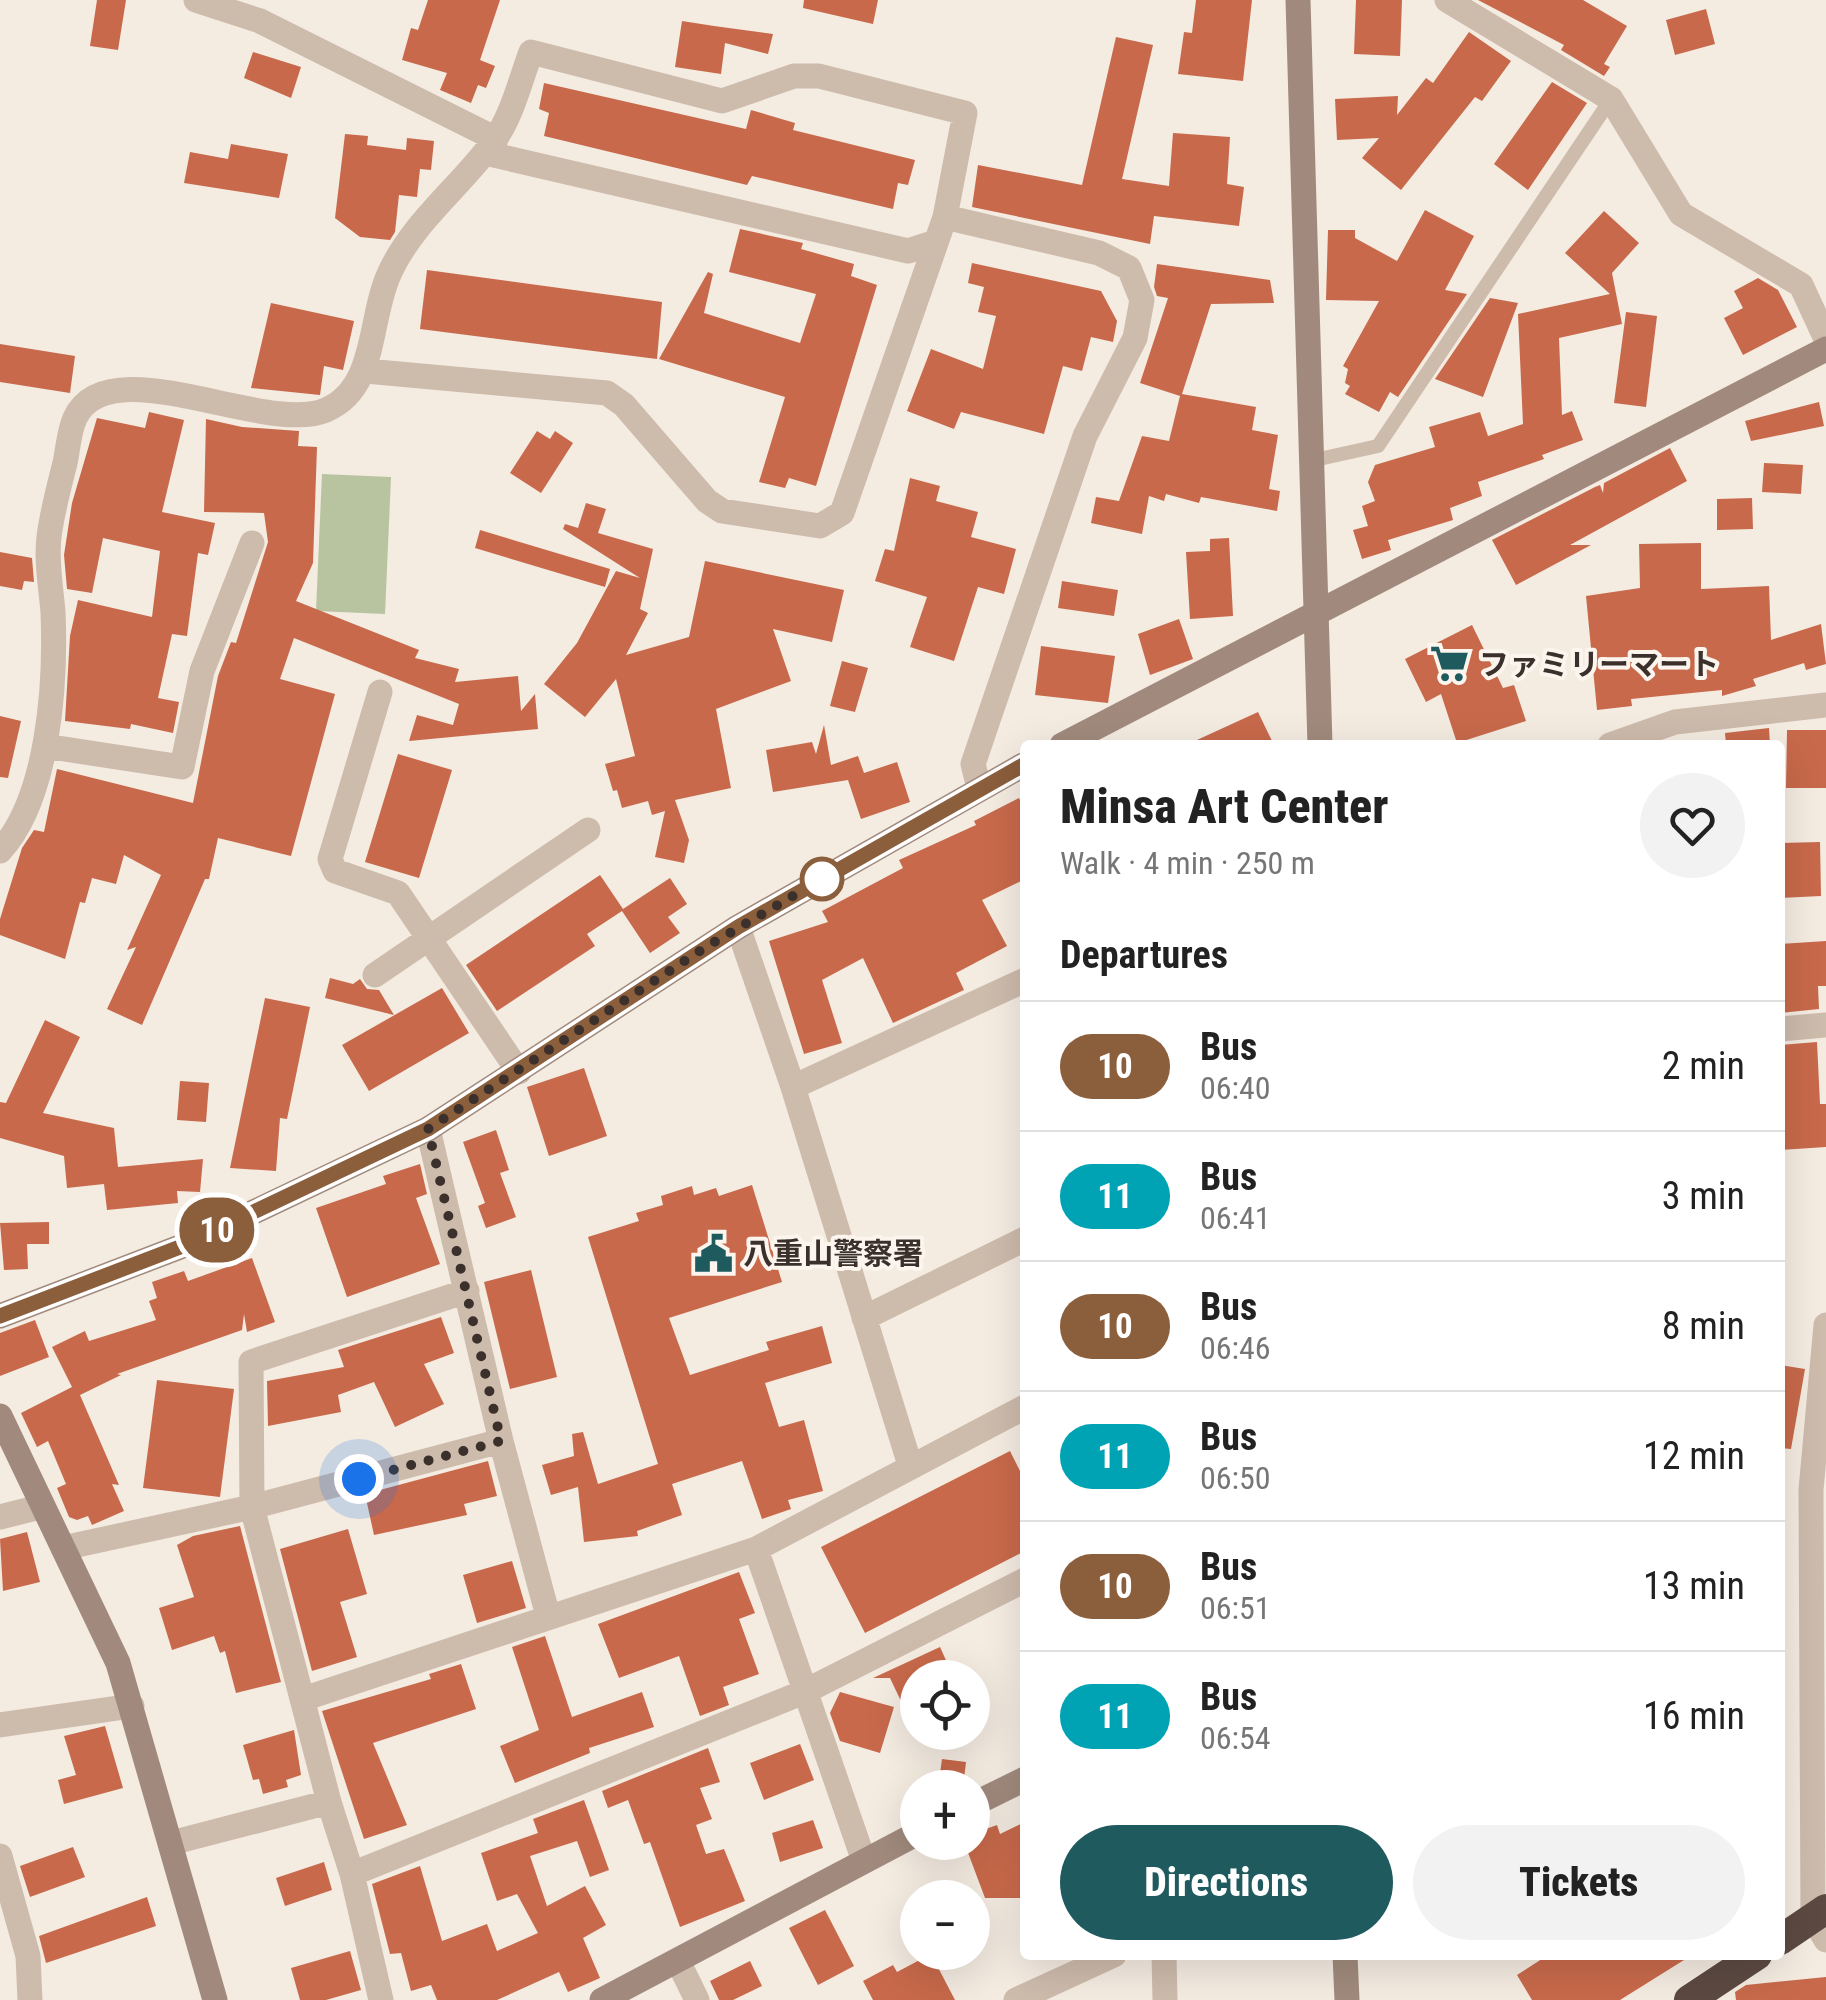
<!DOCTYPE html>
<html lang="en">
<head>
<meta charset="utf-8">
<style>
  body { margin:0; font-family:"Roboto Condensed","Noto Sans JP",sans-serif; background:#f2f2f2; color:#222; height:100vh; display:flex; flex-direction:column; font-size:38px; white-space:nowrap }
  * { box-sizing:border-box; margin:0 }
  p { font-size:32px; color:#767676 }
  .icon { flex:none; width:55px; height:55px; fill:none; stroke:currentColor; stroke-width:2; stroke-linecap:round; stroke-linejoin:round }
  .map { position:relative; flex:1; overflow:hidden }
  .details { position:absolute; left:1020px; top:740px; width:765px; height:1220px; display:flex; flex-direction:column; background:#fff; border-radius:10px; box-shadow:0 10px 40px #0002 }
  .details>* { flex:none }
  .badge { padding:0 20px; border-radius:32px; font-size:35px; line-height:65px }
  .buttons { position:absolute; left:900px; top:1660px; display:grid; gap:20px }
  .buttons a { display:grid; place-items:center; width:90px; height:90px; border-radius:50%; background:#fff; box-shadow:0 10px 40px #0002; font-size:50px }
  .you { position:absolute; width:50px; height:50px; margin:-25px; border:8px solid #fff; border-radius:50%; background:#1a73e8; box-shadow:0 0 0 15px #1a73e833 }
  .map>.badge { position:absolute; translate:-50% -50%; box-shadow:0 0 0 5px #fff }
  h2 { padding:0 40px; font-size:38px; line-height:90px }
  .round { display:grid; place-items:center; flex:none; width:105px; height:105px; border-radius:52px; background:#f2f2f2 }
  .overview { display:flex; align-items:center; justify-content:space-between; height:170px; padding:0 40px }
  h1 { font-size:48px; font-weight:800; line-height:75px }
  .primary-button { display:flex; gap:20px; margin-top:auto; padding:20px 40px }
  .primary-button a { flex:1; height:115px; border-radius:60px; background:#1f5a5e; color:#fff; font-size:40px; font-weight:800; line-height:115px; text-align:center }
  .primary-button a+a { background:#f2f2f2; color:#222 }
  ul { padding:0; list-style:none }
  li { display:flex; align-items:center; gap:30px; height:130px; padding:0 40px; border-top:2px solid #e0e0e0 }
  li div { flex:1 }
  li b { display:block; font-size:38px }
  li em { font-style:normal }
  li .badge { min-width:110px; font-weight:700; text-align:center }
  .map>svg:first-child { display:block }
</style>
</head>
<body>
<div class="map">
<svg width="1826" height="2000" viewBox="0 0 1826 2000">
  <rect width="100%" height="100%" fill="#f4ebe1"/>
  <path fill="#b8c4a0" d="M322,474L391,477L385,614L316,611Z"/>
  <path fill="#c8694b" d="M97,0H126L118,50L90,46Z
    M428,0H500L480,60L495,66L486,88L478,85L471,103L440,90L447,73L402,60L411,28L418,30Z
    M804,0H878L873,24L803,8Z
    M1196,0H1252L1243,81L1178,74L1184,32L1192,33Z
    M1356,0H1402L1400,56L1354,54Z
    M1478,0H1583L1627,26L1604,64L1610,67L1604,76L1561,50L1564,45Z
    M1706,9L1715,44L1675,55L1666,20Z
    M682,21L714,26L773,34L768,54L725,43L721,74L675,67Z
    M1469,32L1511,61L1482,101L1475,97L1401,190L1362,158L1379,138L1337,140L1335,99L1398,96L1397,115L1426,78L1433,83Z
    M1116,37L1153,45L1122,179L1169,186L1173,133L1230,137L1227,184L1244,187L1239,226L1154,216L1150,244L972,207L978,165L1082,185Z
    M253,52L301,67L291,98L244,78Z
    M1552,82L1587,103L1528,190L1494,164Z
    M544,83L746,129L751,110L795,123L793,130L915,160L908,185L898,183L893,209L752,176L747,185L544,136L549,113L539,109Z
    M345,134L368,136L367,145L406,150L407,138L434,141L431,170L420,169L417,197L399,195L395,232L390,240L360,237L335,218Z
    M231,144L288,154L279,198L184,183L190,152L228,159Z
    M1425,210L1474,236L1445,290L1467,294L1398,397L1390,392L1379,412L1345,394L1350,386L1345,383L1348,369L1343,366L1379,301L1326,300L1328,230H1355V238L1397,261Z
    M1604,211L1639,243L1612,273L1622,324L1559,338L1562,415L1572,411L1583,440L1542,455L1544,459L1478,482L1482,496L1450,508L1453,520L1388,540L1391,550L1362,559L1353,530L1368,526L1362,506L1375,501L1368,482L1375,465L1435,447L1429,427L1480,412L1488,436L1523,424L1518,314L1610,294L1565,253Z
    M740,229L803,243L801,249L854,264L851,276L877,285L816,486L789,478L785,488L759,482L785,397L659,359L708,272L713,274L704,313L800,343L816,294L729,272Z
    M972,263L1101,291L1117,321L1113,342L1091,337L1082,371L1063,366L1044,434L961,412L954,429L907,411L931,349L983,369L996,316L978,312L984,287L968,283Z
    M1157,264L1270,280L1274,303L1211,304L1182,394L1256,407L1252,430L1278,435L1269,489L1280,491L1277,511L1201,497L1199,503L1166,494L1164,501L1149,496L1142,534L1091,523L1096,497L1119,501L1142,436L1169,441L1180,396L1140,383L1168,298L1157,296L1154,287Z
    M427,270L662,302L657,359L420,329Z
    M1758,278L1778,290L1797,327L1743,355L1724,318L1743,308L1734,291Z
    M1490,298L1518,303L1483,397L1435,379Z
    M271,303L354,321L343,370L324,366L320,395L251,388Z
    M1626,312L1657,316L1646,407L1614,403Z
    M0,344L75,356L70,393L0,382Z
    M1819,402L1824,426L1751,441L1745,421Z
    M149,412L184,420L162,512L215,523L208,555L198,553L187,636L172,634L158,698L179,702L173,733L131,724L130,729L65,721L70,636L78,600L152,617L160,551L103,538L92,593L67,589L64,555L72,503L97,418L145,428Z
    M206,419L242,427L299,431L298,446L317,447L313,563L296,601L419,650L415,658L459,669L455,682L518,676L521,711L535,694L538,729L409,741L417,715L453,725L459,704L294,638L280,679L335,694L291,856L218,838L209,879H205L142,1025L107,1009L136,947L127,950L161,875L124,855L116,884L92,878L85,903L80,902L65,959L0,935V919L22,848L34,830L44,832L57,769L193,803L218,676L231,642L236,643L268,542L264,513L204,512Z
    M537,431L550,439L555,431L573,443L541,493L510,473Z
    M1670,448L1687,481L1570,545H1591L1516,585L1492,540L1595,487L1600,485L1603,493L1604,483Z
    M1764,463L1803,465L1801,494L1762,492Z
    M910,478L940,486L936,501L978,512L971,537L1016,549L1004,594L978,587L954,661L910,647L927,597L875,581L885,549L894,551Z
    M1752,498L1753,529L1717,530V499Z
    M586,503L606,509L598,533L653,549L640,609L648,613L626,655L689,637L705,561L844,590L832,642L773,629L791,681L716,709L731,788L675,800L689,840L684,863L655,857L665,811L652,815L648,801L622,808L617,790L613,791L605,764L635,756L616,679L585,717L544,684L577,643L616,571L640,578L563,529L565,524L578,528Z
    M480,530L610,569L605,587L475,548Z
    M1229,538L1233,616L1190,619L1186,552L1210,551V539Z
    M1701,543V589L1769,586L1771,640L1821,624L1826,664L1806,670L1804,663L1753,679L1756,686L1722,696V690L1631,699L1632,706L1597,710L1586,596L1640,588L1639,544Z
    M0,552L32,558L34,582L24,581L22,590L0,586Z
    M1062,581L1118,590L1114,616L1058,608Z
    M1179,619L1193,659L1150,675L1138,634Z
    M1472,625L1503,688L1514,685L1526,721L1457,743L1441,694L1426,702L1405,659Z
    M1041,646L1115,656L1108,703L1035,695Z
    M842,661L868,668L855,712L830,706Z
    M1258,712L1274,745H1186Z
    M0,716L21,721L8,778L0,777Z
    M824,725L831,765L858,756L864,773L897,762L910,802L861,819L848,780L773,792L766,750L812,742L816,754Z
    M1769,728L1770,745H1726L1725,733Z
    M1787,730H1826V788H1786Z
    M398,754L452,770L419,878L365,862Z
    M1019,798L1025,811V879L982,900L1007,946L956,973L964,990L893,1023L863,958L822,980L842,1043L804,1054L769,941L828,922L822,911L903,868L899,860L976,825L974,821Z
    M1820,842L1821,896L1780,898V843Z
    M600,875L623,909L670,878L687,904L668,917L680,933L650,953L622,911L587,934L595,946L497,1011L466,965Z
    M1826,941V986H1818L1819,1009L1780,1013V944Z
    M330,978L353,984L360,979L367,989L379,990L394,1015L325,998Z
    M442,988L469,1033L369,1091L342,1045Z
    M265,998L310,1007L287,1119L280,1118L276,1171L230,1168Z
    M45,1020L80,1037L43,1113L114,1128L118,1167L203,1159L200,1192L177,1191L178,1203L107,1210L104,1184L67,1188L64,1156L0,1138V1102L6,1103Z
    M1817,1042L1820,1104H1826V1147L1780,1150V1045Z
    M584,1068L607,1136L549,1156L527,1087Z
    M180,1081L209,1083L206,1122L177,1120Z
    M496,1130L509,1170L500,1173L516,1217L486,1228L478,1206L485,1203L463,1142Z
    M420,1164L427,1194L416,1198L440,1264L347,1297L316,1208L386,1184L383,1176Z
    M752,1185L782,1282L669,1318L690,1375L769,1350L766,1342L822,1326L832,1363L765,1383L779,1427L804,1420L823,1491L788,1500L791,1509L762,1519L742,1461L672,1484L682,1515L637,1531L638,1536L584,1542L578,1487L551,1495L542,1465L574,1456L572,1434L583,1432L598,1484L658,1464L588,1237L639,1221L636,1213L663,1205L661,1196L692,1186L694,1195L716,1188L719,1196Z
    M49,1222V1244H27L28,1269L4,1270L0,1223Z
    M252,1258L275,1322L247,1332L244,1314L242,1330L117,1374L121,1375L80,1395L119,1485L112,1484L124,1511L92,1525L88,1516L77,1520L69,1517L57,1488L66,1484L48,1441L37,1447L21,1413L72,1387L52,1347L85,1331L89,1341L156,1320L149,1301L157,1298L152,1282L184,1271L188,1281Z
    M531,1270L557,1377L510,1389L484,1282Z
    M441,1317L454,1353L424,1364L444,1404L395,1427L374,1382L338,1395L341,1412L268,1426L267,1381L344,1367L338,1350Z
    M35,1320L49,1357L0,1376V1333Z
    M1780,1365L1805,1369L1791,1449L1780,1448Z
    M157,1380L234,1389L220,1497L143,1488Z
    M1010,1451L1025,1481V1551L865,1633L821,1547Z
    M488,1461L497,1496L464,1504L467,1515L374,1535L365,1494Z
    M240,1526L281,1682L236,1693L225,1651L220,1653L214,1636L172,1650L159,1608L194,1597L177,1545L193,1536Z
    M348,1529L367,1594L340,1602L357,1657L312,1671L280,1549Z
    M27,1532L40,1582L3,1591L0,1539Z
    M512,1561L526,1608L477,1623L463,1575Z
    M739,1572L755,1613L739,1619L759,1674L723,1687L729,1705L700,1716L679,1656L619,1678L598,1624Z
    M545,1636L572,1717L642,1692L654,1727L589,1748L590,1753L515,1783L500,1746L539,1730L512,1647Z
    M940,1647L954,1678H918V1737L890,1678H873Z
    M461,1664L476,1709L373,1743L407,1825L364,1839L322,1711L431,1679L429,1674Z
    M840,1692L894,1707L880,1753L840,1741L830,1713Z
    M105,1726L123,1788L64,1804L58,1780L76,1775L64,1736Z
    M294,1730L301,1775L286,1780L288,1787L263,1794L259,1779L253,1780L243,1745Z
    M800,1744L814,1780L764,1800L750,1763Z
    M708,1748L720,1782L700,1788L712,1819L696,1825L706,1854L724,1849L745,1901L680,1927L650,1842L644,1844L628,1800L608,1808L602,1791Z
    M942,1759L966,1762L963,1788H938Z
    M584,1800L609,1870L590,1877L577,1841L530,1856L547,1906L585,1886L606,1925L583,1938L600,1978L568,1992L559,1972L497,2000H437L431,1985L411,1991L401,1953L390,1954L372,1884L420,1866L442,1941L487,1924L497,1951L538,1933L517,1894L497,1901L481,1853L538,1833L533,1819Z
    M813,1820L823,1848L780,1862L772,1833Z
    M1025,1822V1898H985L964,1842H972V1834L997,1825L1000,1834Z
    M73,1847L85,1877L30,1897L20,1866Z
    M324,1862L332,1890L285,1906L276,1878Z
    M147,1897L156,1926L46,1963L39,1936Z
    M825,1910L854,1966L818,1985L789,1928Z
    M350,1951L361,1990L326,2000H300L291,1968Z
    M931,1954L955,2000H873L863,1981L893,1965L897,1972Z
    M1548,1955H1692L1620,2000H1532L1517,1975Z
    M750,1961L762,1986L733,2000H719L710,1981Z
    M1826,1977V2000H1736L1735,1992L1746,1985Z"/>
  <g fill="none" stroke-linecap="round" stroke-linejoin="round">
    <path stroke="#cdbbac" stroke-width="14" d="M1310,461L1378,446L1611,99"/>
    <path stroke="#cdbbac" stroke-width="25" d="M196,0L260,21L496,139
      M1447,0L1611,99L1681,214L1801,285L1826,339
      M485,153L908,251L936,242
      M945,217L1099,253L1129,268L1142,300L1135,338L1085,436L973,764L979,788
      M380,692L330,859L335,871L398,893L519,1072
      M1610,745L1675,722L1826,705
      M45,746L182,767L202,671L252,543
      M0,851C49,798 56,683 53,612C51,588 46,561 49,537C52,512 59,487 65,463C68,449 69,431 75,418C108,346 266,436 326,410C378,388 368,318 390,272C413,222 461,186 493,142C512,117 520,81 531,52L722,101L794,76H819L965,113L945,217L842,513L820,526L722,511L707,501L624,405L607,393L366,371
      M738,927L793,1087L910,1465
      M375,975L588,830
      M1780,1029L1826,1025
      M793,1087L1025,980
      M428,1129L501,1441L548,1616
      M864,1318L1025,1239
      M1826,1325L1811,1490L1813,1918L1826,1940
      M0,1517L40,1507
      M63,1548L252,1507L501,1441
      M756,1549L864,1861
      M303,1699L756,1549L1025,1407
      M0,1725L132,1706
      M171,1843L329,1802
      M0,1856L28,1956L30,2000
      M352,1874L804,1692L1025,1580
      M1164,1955L1165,2000
      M678,1961L697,2000
      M381,2000L352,1874L329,1802L252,1507L251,1362L467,1291
      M1016,2000L1114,1955"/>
    <path stroke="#a18a7d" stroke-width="25" d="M1298,0L1320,745
      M1062,745L1826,349
      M0,1316L180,1247L428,1129L738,927L1025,764
      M0,1416L118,1663L215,2000
      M972,1805L1025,1779
      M1345,1955L1347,2000
      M602,2000L918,1833"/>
    <path stroke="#5c4a42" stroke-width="30" d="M1780,1940L1826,1909
      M1689,2000L1757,1955"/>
  </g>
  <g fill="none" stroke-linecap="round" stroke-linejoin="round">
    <defs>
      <path id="line" d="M0,1316L180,1247L428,1129L738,927L1025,764"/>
    </defs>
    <use href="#line" stroke="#fff" stroke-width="22"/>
    <use href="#line" stroke="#8b5e3c" stroke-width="15"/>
    <path stroke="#3b302b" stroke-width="10" stroke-dasharray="0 18" d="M359,1479L501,1441L428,1129L706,947L822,879"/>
  </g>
  <defs>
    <symbol id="supermarket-bare" viewBox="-9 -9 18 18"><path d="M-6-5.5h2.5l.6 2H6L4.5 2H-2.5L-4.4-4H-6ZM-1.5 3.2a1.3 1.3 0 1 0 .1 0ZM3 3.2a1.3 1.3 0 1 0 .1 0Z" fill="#1f5a5e" stroke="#fbf5ee" stroke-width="2.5" paint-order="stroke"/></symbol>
    <symbol id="civic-bare" viewBox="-9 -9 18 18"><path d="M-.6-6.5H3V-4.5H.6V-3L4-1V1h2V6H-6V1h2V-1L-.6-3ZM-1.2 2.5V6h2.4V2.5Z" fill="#1f5a5e" stroke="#fbf5ee" stroke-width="2.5" paint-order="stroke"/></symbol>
  </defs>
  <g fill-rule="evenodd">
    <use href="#supermarket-bare" x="1422" y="636" width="55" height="55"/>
    <use href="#civic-bare" x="686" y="1226" width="55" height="55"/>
  </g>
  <circle fill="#fff" stroke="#8b5e3c" stroke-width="5" cx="822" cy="879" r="20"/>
  <g text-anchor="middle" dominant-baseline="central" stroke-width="8" stroke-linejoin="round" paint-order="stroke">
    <g font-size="30" font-weight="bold" fill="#3b302b" stroke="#fbf5ee" text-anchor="start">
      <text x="1479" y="664">ファミリーマート</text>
      <text x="743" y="1253">八重山警察署</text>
    </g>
  </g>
</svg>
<div class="buttons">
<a><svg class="icon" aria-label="locate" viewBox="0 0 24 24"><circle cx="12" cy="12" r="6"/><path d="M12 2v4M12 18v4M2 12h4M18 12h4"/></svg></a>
<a>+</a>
<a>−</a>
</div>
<div class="you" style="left:359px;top:1479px"></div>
<b class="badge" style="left:217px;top:1230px;background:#8b5e3c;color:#fff">10</b>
<section class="details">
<div class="overview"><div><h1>Minsa Art Center</h1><p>Walk · 4 min · 250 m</p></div><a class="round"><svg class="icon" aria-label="heart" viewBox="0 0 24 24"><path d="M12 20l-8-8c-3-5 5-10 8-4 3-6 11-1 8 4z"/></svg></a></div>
<h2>Departures</h2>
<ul>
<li><span class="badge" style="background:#8b5e3c;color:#fff">10</span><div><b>Bus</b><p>06:40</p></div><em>2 min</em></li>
<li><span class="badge" style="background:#00a3b4;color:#fff">11</span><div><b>Bus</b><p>06:41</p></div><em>3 min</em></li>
<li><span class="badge" style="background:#8b5e3c;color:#fff">10</span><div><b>Bus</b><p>06:46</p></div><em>8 min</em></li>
<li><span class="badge" style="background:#00a3b4;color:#fff">11</span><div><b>Bus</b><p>06:50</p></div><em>12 min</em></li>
<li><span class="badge" style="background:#8b5e3c;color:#fff">10</span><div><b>Bus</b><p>06:51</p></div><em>13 min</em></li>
<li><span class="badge" style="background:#00a3b4;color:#fff">11</span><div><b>Bus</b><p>06:54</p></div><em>16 min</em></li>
</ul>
<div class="primary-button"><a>Directions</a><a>Tickets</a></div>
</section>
</div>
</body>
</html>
